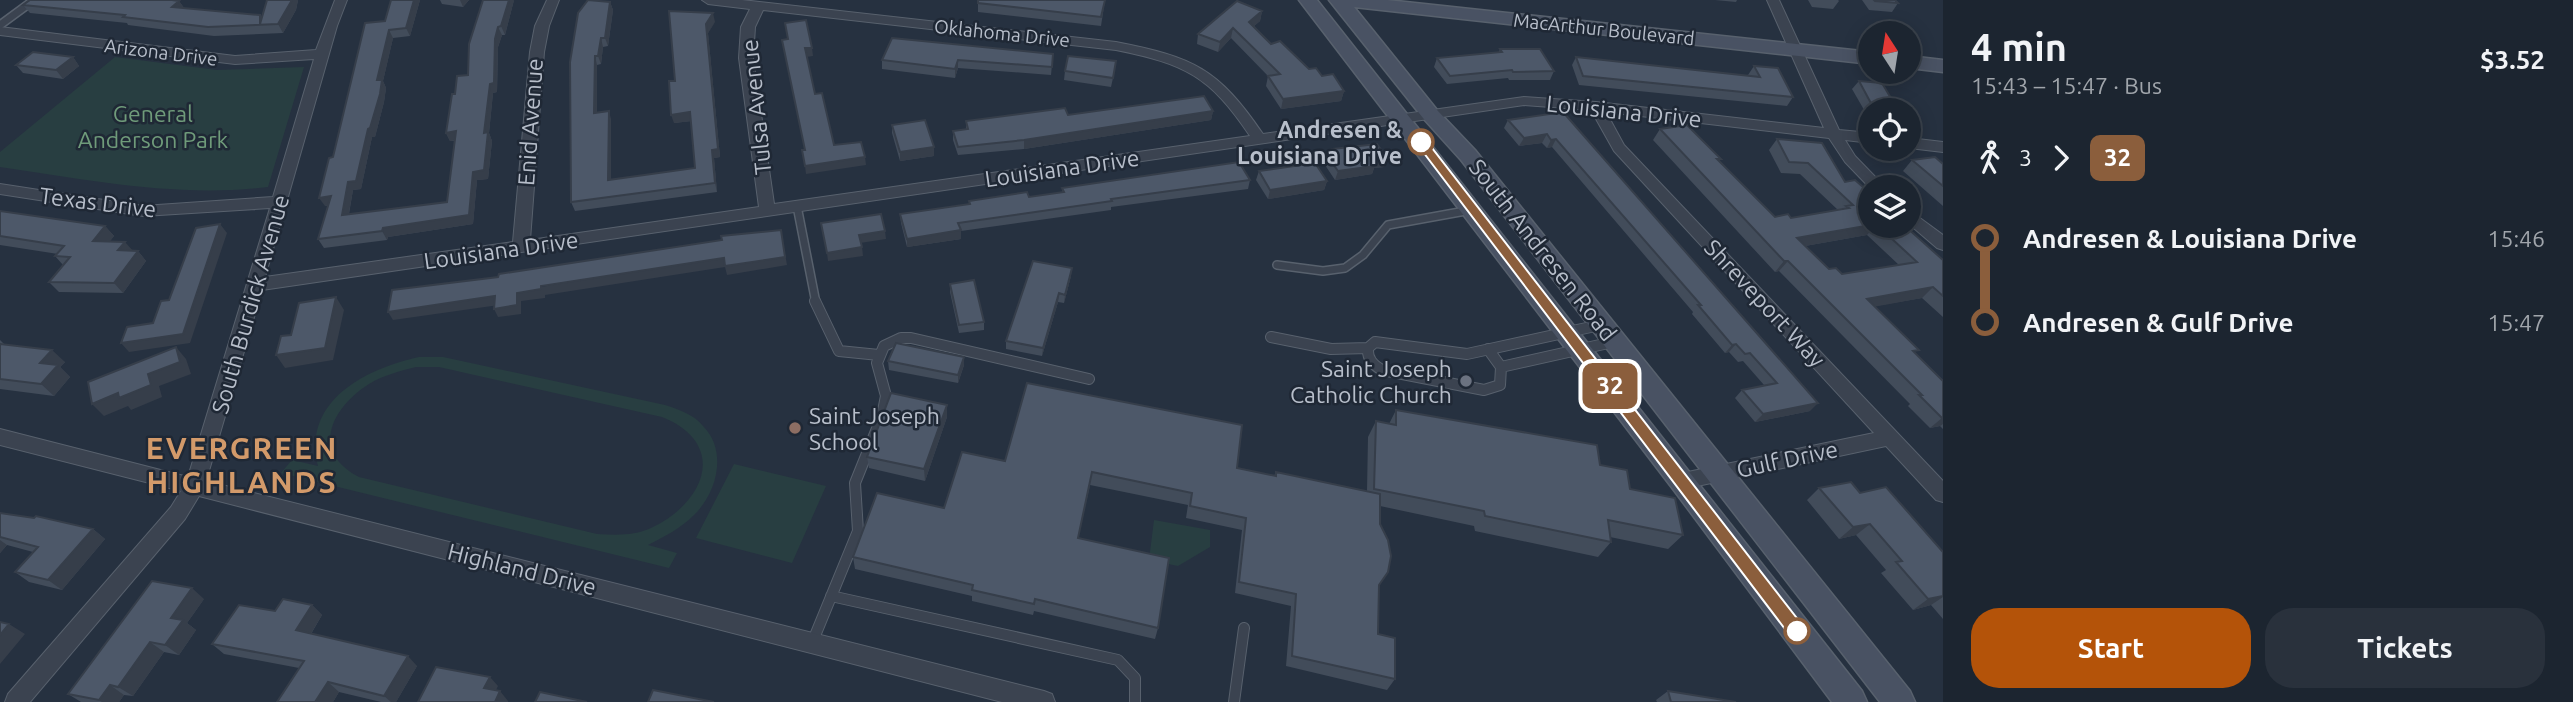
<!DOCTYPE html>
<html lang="en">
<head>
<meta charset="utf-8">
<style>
  body { margin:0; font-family:Ubuntu,sans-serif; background:#29313c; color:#f1f3f6; height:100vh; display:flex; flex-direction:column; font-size:26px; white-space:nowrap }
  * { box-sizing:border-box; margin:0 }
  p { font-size:23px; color:#a0a5ab }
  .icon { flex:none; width:38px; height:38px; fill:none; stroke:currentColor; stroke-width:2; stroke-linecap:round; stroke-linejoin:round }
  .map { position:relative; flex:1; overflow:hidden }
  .panel { display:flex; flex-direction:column; background:#1c2530; width:630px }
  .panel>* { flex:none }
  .badge { padding:0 14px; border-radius:10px; font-size:24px; line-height:46px }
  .needle { width:46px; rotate:348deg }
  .controls { position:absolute; left:1858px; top:21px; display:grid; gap:14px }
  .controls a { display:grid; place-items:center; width:63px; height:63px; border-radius:50%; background:#1c2530; box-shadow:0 4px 18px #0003,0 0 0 2px #3a424c; font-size:35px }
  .map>.badge { position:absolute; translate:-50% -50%; box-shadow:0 0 0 4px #fff }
  .legs { display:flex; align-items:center; gap:10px; height:77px; padding:0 28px; font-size:23px }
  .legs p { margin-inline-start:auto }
  .summary { display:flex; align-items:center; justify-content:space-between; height:119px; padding:0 28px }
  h1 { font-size:38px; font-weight:700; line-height:52px }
  .button { display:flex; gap:14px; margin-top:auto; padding:14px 28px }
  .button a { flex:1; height:80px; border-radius:28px; background:#b45309; color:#fff; font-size:28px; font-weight:700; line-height:80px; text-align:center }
  .button a+a { background:#29313c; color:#f1f3f6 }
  ul { padding:0 28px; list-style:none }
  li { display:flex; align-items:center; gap:24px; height:84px; font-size:26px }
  li i { display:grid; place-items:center; width:10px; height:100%; margin:0 9px; background:currentColor }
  li i::after { content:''; width:18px; height:18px; margin:-9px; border:5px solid; border-radius:50%; background:#1c2530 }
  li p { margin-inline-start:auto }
  li:first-child i { background:linear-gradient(#0000 50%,currentColor 0) }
  li:last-child i { background:linear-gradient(currentColor 50%,#0000 0) }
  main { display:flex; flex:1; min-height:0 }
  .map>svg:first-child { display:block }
</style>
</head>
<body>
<main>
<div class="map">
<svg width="1943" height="702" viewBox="0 0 1943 702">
  <rect width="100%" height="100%" fill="#263140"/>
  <path fill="#283e41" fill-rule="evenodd" d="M115,57L217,70L304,67L268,187C176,198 91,180 0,167V152Z
    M419,357H443L665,405C680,410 693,414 703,426C728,451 717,493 694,515C680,529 665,536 648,545L677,553L669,568L281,473L292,460L318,466C302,401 365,369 419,357ZM416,367H439L662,417C729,444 705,503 651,528C634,536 616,535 597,534L359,477C310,452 331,408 369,384C384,375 400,371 416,367Z
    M734,464L826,486L792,563L696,538Z
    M1154,520L1210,530V547L1178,566L1149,560Z"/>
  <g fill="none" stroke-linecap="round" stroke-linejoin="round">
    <defs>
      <path id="lane-far1" d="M0,25L34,0
        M797,206L816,303
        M1277,265L1323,271L1345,268L1363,255L1388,225L1471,210"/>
      <path id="lane" d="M815,301L839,351L879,355
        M1600,325L1467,354L1375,342L1368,348C1367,359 1373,365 1382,370L1484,390L1500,385L1501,367L1613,342
        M1271,337L1331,349L1368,348
        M1488,349L1501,367
        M831,596L1118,660L1135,678V702
        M812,643L858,531L855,483L882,416L886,396L877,363L884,346L901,338H911L1089,379
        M1234,702L1244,628"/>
      <path id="street" d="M335,0H347L337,26L265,277L513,242L530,52L535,26L547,0H559L549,26L544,52L530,240L759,207L739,58L741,27L750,9L708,4L702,0H742L1116,42C1193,57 1218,68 1263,134L1524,97L1596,102L1824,128L1767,0H1779L1839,130L1871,133V143L1845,140L1855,156L1885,187L1871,189L1845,162L1829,138L1606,112L1624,145L1943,481V502L1936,500L1886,446L1683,489L1676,487L1673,481L1676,475L1683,473L1874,433L1614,151L1591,110L1524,105L262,290L206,481L1044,691L1052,694L1055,702H1002L199,496L185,519L30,702H5L8,694L171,507L181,491L0,445V429L188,477L270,208L143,216L0,194V184L143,206L273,197L314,59L235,64L0,35V27L235,56L316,50ZM763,10L1116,50C1185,64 1210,76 1250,136L774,204L753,58L755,27Z
        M1909,138L1943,142V152L1909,148Z
        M1909,210L1943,235V250L1937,248L1909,224Z"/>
      <path id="secondary" d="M1299,0H1317L1862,691L1867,702H1832L1673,489Z
        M1329,0H1387L1871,52V64L1354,7L1437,110L1475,150L1910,691L1915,702H1880L1461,160L1423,118Z
        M1909,56L1943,60V72L1909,68Z"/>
    </defs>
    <use href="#lane-far1" stroke="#58616d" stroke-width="10"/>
    <use href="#lane" stroke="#58616d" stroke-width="12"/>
    <use href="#street" stroke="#58616d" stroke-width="2"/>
    <use href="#secondary" stroke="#58616d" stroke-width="3"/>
    <use href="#lane-far1" stroke="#3b4350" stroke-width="7"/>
    <use href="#lane" stroke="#3b4350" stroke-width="10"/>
    <use href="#street" fill="#3b4350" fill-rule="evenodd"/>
    <use href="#secondary" fill="#495263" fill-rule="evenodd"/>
  </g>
  <path fill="#424c5a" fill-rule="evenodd" d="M267,0H298L296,10L283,33L214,36L128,25L127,23L30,13L23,5L179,1L184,8L261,18Z
    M391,0H420L410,36L393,38L383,81L386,88L384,102L375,137H372L361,189L353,190L349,214L447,202L455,141H450L446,133L455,94L514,0L505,35H502L498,47L497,92L493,93L489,133L492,141L488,179L477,180L473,224L388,237L387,240L324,248L318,239L328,206H325L333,157L385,21Z
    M440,0H469L463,7L442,4Z
    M1105,0L1101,26L978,12V3Z
    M1715,0H1737L1736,2Z
    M1808,0H1838L1839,1L1833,9L1812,7Z
    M1862,0H1895L1898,3L1892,12L1869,10Z
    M610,2L613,10L608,46L603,47L601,64L597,65V112L611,119V180L695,168L691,121L674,123L675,81L715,22L708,33L720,157L714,158L717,192L575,211L571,202L570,62Z
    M1262,11L1260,21L1254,26L1271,44L1309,69L1322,76L1344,91L1341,101L1281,109L1266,86L1268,76L1231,38L1218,52L1197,44L1198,34Z
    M1500,49L1554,71L1550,80H1509L1508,78L1447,84L1434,67L1437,58L1499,52Z
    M1053,54L1051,75L958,68L955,78L882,69V60Z
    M73,57L79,66L63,79L23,73L16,65Z
    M1576,57L1749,76L1748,75L1754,66L1793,97L1787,106L1579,85L1572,65Z
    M1115,69L1111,87L1064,80L1065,71Z
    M1859,81L1898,110H1871V116L1867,115L1852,89Z
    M1213,111L1211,120L1024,149L958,155L953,140V131L966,129V121L1068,115Z
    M1563,112L1810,411L1755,422L1735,398L1742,390L1764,385L1743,361L1738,362L1729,352L1725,353L1692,314L1693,312L1552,147L1547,148L1542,143L1519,146L1504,128L1508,120Z
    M892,125L934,156L900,161L892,133Z
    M1660,129L1721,159L1719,161L1775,217L1791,218L1838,210L1800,174L1781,173L1769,150L1777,139L1822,143L1871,226H1905L1943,260V317L1922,298L1875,306L1915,353L1943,381V429L1940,426L1930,428L1908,406L1910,404L1779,271L1775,272L1653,140ZM1867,235L1899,265L1842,274L1829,269L1805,246Z
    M1332,149L1387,158L1384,167L1374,168L1372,174L1335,180L1325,165Z
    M1912,160L1943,164V206L1903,171Z
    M1259,171L1327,181L1324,190L1268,199L1256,180Z
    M1250,180L1248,189L1111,207V210L961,231V239L907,247L901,223L900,214L969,204V201L1029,197L1062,192V188Z
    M0,211L105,226L114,236L109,242L132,251H138L146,261L123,293L59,292L49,282L63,265L55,256L58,254L0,245Z
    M1071,276L1064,303L1058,302L1042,356L1006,349V341Z
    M950,284L984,322V330L959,333L950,292Z
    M0,340L4,344L65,362L60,367L70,377L54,396L0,389Z
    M888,361L964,365L958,383L889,370Z
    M947,405V417L925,481L869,468L867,457Z
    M1396,410L1600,465L1630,489L1683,535L1668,549L1610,537L1611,542L1598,557L1475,531L1474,526L1380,506L1378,634L1395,679L1387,690L1286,666L1291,606L1235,593L1242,530L1186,518L1188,505L1090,485L1078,538L1158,628L1155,639L1034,611L1033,615L972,601V596L855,569L853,557L944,508L1005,461L1237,468L1274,476L1276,472L1367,491L1368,437L1376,421L1389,424Z
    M1819,488L1860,493L1943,552V619L1931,605L1913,610L1881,573L1886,570L1856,535L1839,539L1807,500Z
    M0,513L93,529L105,539L62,590L29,582L15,572L33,552L7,545L0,553Z
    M204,599L187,623L196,630L179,655L164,652L133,696L124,695L119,702H81L68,694Z
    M312,605L322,615L311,634L417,666L396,702H381L339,692L333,702H277L299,668L224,654L212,644L275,611Z
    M1668,691L1736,702H1657L1656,700Z"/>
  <path fill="#363e4a" d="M292,0H298L296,10L283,33L278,24Z
    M414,0H420L410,36L406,28Z
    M460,0H469L463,7Z
    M509,0H514L505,35L501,26Z
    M179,1L185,9L172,7Z
    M610,2L613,10L608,46L605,38Z
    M1262,11L1260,21L1247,32L1249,22Z
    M713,13L715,22L708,33L720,157L714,158L717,192L715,183L712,150L706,24Z
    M498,27L502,35L498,47L497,92L493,93L489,133L492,141L488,179L477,180L473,224L388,237L387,240L382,231L383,228L469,215L473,172L484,133L495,39Z
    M1233,28L1231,38L1218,52L1220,42Z
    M389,30L393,38L383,81L386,88L384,102L375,137H372L361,189L353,190L347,223L342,215L348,182L368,129L377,80Z
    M601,38L603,47L601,64L598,56Z
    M805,48H812L813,56L806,57Z
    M595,56L597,65V121L594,113Z
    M73,57L79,66L63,79L56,70Z
    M958,60V68L955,78V69Z
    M1344,91L1341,101L1281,109L1283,99Z
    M609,111L611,119V189L608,180Z
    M1213,111L1211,120L1024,149V140Z
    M690,112L692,121L674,123L671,115Z
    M456,131L460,140L450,141L446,133Z
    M1547,134L1542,143L1519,146L1524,138Z
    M1556,139L1552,147L1547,148L1551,140Z
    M934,147V156L900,161V152Z
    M865,157L866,165L806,174L805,166Z
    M1387,158L1384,167L1374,168L1372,174L1335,180L1338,171L1372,161Z
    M1327,181L1324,190L1268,199L1270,190Z
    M331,196L336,205L325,206L319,198Z
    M220,224L227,233L190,343L129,352L121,343L183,334Z
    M1871,225L1875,226L1867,235L1788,249L1797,238Z
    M105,226L114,236L102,252L93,241Z
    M781,230L787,265L727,275L725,267L545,295V298L521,301V314L498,317L494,309L517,293Z
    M961,230V239L907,247V239Z
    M885,231L886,239L860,243L859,235Z
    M125,242L134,252L118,250Z
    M862,247L863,256L828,261L827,253Z
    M138,251L146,261L123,293L114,283Z
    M1784,261H1788L1779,271L1775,272Z
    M1072,268L1071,276L1064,303L1065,295Z
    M1933,287L1922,298L1857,310L1867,299Z
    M1059,293L1058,302L1042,356L1043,348Z
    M495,296L499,305L393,320L388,312Z
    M336,297L344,310L333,360L285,368L276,355Z
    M1736,344L1729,352L1725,353L1732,345Z
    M176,347L186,359L191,374L159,386L162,397L131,410L128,406L104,416L92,404L118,393L148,374Z
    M52,350L65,362L60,367L70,377L54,396L41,384L40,363Z
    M964,357V365L958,383V375Z
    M1818,403L1810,411L1755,422L1763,414Z
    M947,405V417L925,481L924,469Z
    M1942,418H1943V424L1940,426L1930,428Z
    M1870,524L1856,535L1839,539L1853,527Z
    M93,529L105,539L62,590L48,580Z
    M0,540L7,545L0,553Z
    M192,588L204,599L187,623L196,630L179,655L165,645L171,618Z
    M1943,596V597L1931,605L1913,610L1928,599Z
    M312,605L322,615L307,640L296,630Z
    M9,624L25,634L0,664V635Z
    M150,642L164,652L133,696L118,687Z
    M408,656L417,666L396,702H391L384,696Z
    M490,677L498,686L492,698L484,688Z
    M328,682L339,692L333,702H315Z
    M110,685L124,695L119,702H102L99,700Z
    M500,691L508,701V702H495Z"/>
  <path fill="#4d5869" stroke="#363e4a" stroke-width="2" d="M30,0H172L179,1L172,7L260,15V24L267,0H292L278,24L208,27L123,17L125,15L23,5Z
    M391,0H414L406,28L389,30L377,80H382L380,94L370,128L368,129L356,181L348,182L342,215L447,202L456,131L446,133L452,94H455L457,76L468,75L469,44L483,0H509L501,26L498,27L495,39L494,83L490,84L484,133L488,132L484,170L473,172L469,215L383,228L382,231L318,239L331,196L319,198L329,158L333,157L365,23L385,21Z
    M588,0L610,2L605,38H601L598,56H595L594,113L609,111L608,180L695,168L690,112L671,115L669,81H675L669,11L713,13L706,24L718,149L712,150L715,183L571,202L570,62L578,13Z
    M978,0H1105L1101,17L978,3Z
    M1874,0H1895L1898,3L1875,1Z
    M1237,1L1262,11L1249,22L1271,44L1280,41L1309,69L1316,68L1322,76L1333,74L1344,91L1283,99L1268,76L1280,74L1233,28L1220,42L1198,34Z
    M806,20L812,48H805L815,94L822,93L834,145L861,142L865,157L805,166L802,150H805L782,40L788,39L785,23Z
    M892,38L1053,54L1052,67L958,60L955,69L882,60Z
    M1500,49H1540L1554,71L1513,72L1512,70L1450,76L1437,58L1502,52Z
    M33,52L73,57L56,70L16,65Z
    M1068,56L1116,61L1113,78L1065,71Z
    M1576,57L1760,77L1754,66L1778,68L1793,97L1583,76Z
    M1859,81L1882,83L1898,110L1873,107Z
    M1204,96L1213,111L1024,140L958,147L953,131L968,129L966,121L1065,108L1068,115Z
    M1563,112L1818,403L1763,414L1742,390L1777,383L1750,353L1745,354L1736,344L1732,345L1698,305H1701L1556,139L1551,140L1547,134L1524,138L1508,120Z
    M925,120L934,147L900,152L892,125Z
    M1687,125L1721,159H1717L1775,217L1788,214L1791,218L1849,208L1846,206L1853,205L1808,163L1789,162L1777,139L1822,143L1845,182L1855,180L1871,194V225L1797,238L1829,269L1836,268L1842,274L1917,262L1878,226H1905L1943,260V296L1933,287L1867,299L1919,350L1913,351L1943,381V418H1942L1919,395H1922L1788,261H1784L1660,129Z
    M1377,144L1387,158L1372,161L1375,166L1338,171L1328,157L1336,156L1332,149Z
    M1935,157L1943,164V186L1912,160Z
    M1239,162L1250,180L1111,199L1112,201L958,223L961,230L907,239L900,214L970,204L969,201L1027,192L1029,197L1064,192L1062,188Z
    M1315,163L1327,181L1270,190L1259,171Z
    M0,211L105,226L93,241L125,242L118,250L138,251L114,283L49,282L70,257L55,256L64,246L0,236Z
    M881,214L885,231L859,235L862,247L827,253L821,223Z
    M220,224L183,334L121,343L127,327L153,323L161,301L169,300L196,228Z
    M781,230L785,257L725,266L724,258L541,286V289L517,293V305L494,309L495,296L388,312L392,290L498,277L499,274L722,240L721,236Z
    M1033,261L1072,268L1065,295L1059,293L1043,348L1006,341Z
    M974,280L984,322L959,325L950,284Z
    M336,297L325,348L276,355L281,336L291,335L299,303Z
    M896,343L964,357L958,375L888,361Z
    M0,344L52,350L40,363L58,365L41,384L0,379Z
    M176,347L180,362L148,374L151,385L119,398L118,393L92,404L88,382Z
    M1027,383L1242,425L1237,468L1276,476V472L1380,494V524L1388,540L1391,556L1388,572L1379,585L1378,634L1395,638V679L1292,656L1296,594L1239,582L1246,518L1190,506L1192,493L1092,472L1078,538L1169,558L1158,628L1035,599L1034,604L972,590L973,585L853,557L877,493L944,508L962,452L1005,461Z
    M891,393L947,405L924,469L867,457Z
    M1396,410L1597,445L1600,465L1627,470L1630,489L1675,498L1683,535L1608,520L1611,542L1485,516L1484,511L1374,489L1376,421L1396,425Z
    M1851,482L1860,493L1886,487L1943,552V596L1928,599L1896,562L1902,561L1870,524L1853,527L1819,488Z
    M0,513L34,518L36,516L93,529L48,580L15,572L38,547L0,537Z
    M152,581L192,588L171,618L183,620L165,645L150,642L118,687L110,685L99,700L68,694Z
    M283,599L312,605L296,630L408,656L384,696L328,682L315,702H277L304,661L212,644L239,605L275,611Z
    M0,622L9,624L0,635Z
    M436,667L490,677L484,688L500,691L495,702H418Z
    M653,690L714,702H648Z
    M1668,691L1736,702H1671Z
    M540,692L587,702H535Z"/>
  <path fill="#8b5e3c" stroke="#fff" stroke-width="2" d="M1421,138L1425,139L1803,626L1805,631L1803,637L1797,639L1791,637L1417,144V139Z"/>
  <g fill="#fff" stroke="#8b5e3c" stroke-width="3.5">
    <circle cx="1421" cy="142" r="12"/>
    <circle cx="1797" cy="631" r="12"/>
  </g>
  <circle fill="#6b7280" stroke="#1f2835" stroke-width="2.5" cx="1466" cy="381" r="7"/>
  <circle fill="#8d6e63" stroke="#1f2835" stroke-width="2.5" cx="795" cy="428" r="7"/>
  <g text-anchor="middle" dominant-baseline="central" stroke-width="5" stroke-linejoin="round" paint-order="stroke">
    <g font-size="19" fill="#b7beca" stroke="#1f2835">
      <text transform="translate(1604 29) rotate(6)">MacArthur Boulevard</text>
      <text transform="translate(1002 33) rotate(6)">Oklahoma Drive</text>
      <text transform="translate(161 52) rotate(7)">Arizona Drive</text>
    </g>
    <g font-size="23" fill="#b7beca" stroke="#1f2835">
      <text transform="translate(756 107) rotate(-96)">Tulsa Avenue</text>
      <text transform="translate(1624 111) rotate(6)">Louisiana Drive</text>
      <text transform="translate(530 122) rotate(-86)">Enid Avenue</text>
      <text transform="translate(1062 168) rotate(-8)">Louisiana Drive</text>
      <text transform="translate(98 202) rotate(7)">Texas Drive</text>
      <text transform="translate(501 250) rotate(-8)">Louisiana Drive</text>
      <text transform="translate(1543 250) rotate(52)">South Andresen Road</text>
      <text transform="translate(1765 303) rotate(47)">Shreveport Way</text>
      <text transform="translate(250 304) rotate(-74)">South Burdick Avenue</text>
      <text transform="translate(1787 459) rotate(-12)">Gulf Drive</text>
      <text transform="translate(522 569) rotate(14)">Highland Drive</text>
    </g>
    <g font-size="23" fill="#6f9b7a" stroke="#1f2835">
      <text x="153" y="113">General<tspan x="153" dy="26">Anderson Park</tspan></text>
    </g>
    <g font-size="23" font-weight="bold" fill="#b7beca" stroke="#1f2835" text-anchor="end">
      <text x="1402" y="129">Andresen &amp;<tspan x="1402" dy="26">Louisiana Drive</tspan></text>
    </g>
    <g font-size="23" fill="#b7beca" stroke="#1f2835" text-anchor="end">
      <text x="1452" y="368">Saint Joseph<tspan x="1452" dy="26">Catholic Church</tspan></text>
      <text x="809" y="415" text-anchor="start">Saint Joseph<tspan x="809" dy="26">School</tspan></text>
    </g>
    <g font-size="30" font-weight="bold" letter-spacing="2" fill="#d39a6a" stroke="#1f2835">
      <text x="242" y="448">EVERGREEN<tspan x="242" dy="34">HIGHLANDS</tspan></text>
    </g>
  </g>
</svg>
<div class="controls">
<a><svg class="needle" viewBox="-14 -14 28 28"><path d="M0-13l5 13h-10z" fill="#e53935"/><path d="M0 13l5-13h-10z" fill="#a0a5ab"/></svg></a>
<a><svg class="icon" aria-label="locate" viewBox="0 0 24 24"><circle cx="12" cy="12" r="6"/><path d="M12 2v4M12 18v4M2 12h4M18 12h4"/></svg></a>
<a><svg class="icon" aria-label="layers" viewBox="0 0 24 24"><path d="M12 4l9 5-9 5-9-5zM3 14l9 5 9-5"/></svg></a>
</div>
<b class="badge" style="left:1610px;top:386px;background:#8b5e3c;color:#fff">32</b>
</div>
<section class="panel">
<div class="summary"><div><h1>4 min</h1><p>15:43 – 15:47 · Bus</p></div><b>$3.52</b></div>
<div class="legs"><svg class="icon" aria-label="walk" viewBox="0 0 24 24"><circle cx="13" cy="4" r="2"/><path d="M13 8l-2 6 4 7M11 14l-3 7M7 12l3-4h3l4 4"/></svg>3<svg class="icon" aria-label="forward" viewBox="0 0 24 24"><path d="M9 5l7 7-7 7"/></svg><b class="badge" style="background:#8b5e3c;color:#fff">32</b></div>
<ul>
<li><i style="color:#8b5e3c"></i><b>Andresen &amp; Louisiana Drive</b><p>15:46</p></li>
<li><i style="color:#8b5e3c"></i><b>Andresen &amp; Gulf Drive</b><p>15:47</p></li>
</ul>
<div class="button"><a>Start</a><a>Tickets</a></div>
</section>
</main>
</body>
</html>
